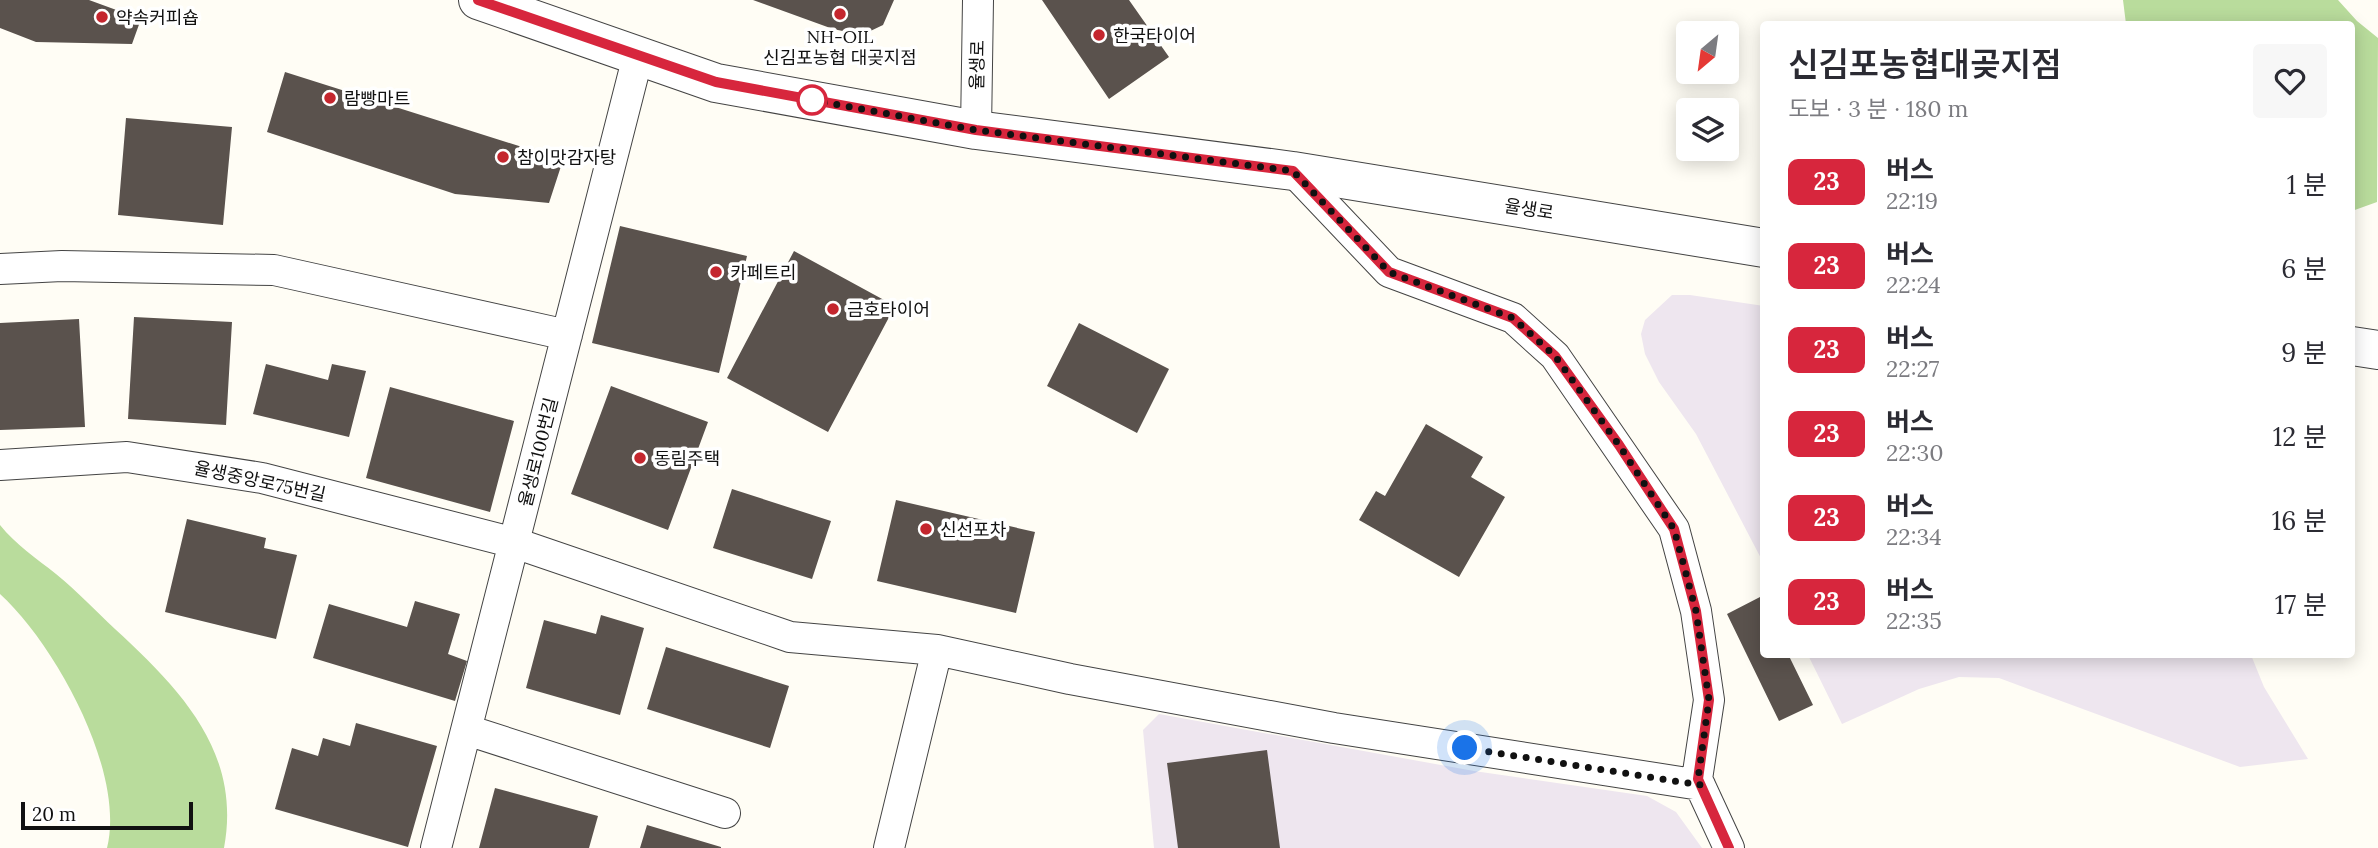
<!DOCTYPE html>
<html lang="ko">
<head>
<meta charset="utf-8">
<style>
  body { margin:0; font-family:Lora,"Noto Sans KR",serif; background:#f7f7f7; color:#2b2b33; height:100vh; display:flex; flex-direction:column; font-size:26px; white-space:nowrap }
  * { box-sizing:border-box; margin:0 }
  p { font-size:23px; color:#7c7c81 }
  .icon { flex:none; width:38px; height:38px; fill:none; stroke:currentColor; stroke-width:2; stroke-linecap:round; stroke-linejoin:round }
  .map { position:relative; flex:1; overflow:hidden }
  .drawer { position:absolute; left:1760px; top:21px; width:595px; height:637px; display:flex; flex-direction:column; background:#fff; border-radius:7px; box-shadow:0 4px 18px #0003 }
  .drawer>* { flex:none }
  .badge { padding:0 14px; border-radius:10px; font-size:24px; line-height:46px }
  .needle { width:46px; rotate:209deg }
  .tools { position:absolute; left:1676px; top:21px; display:grid; gap:14px }
  .tools a { display:grid; place-items:center; width:63px; height:63px; border-radius:7px; background:#fff; box-shadow:0 4px 18px #0003; font-size:35px }
  .scale { position:absolute; left:21px; bottom:18px; width:172px; box-sizing:border-box; padding-left:7px; border:4px solid #111; border-top:0; font-size:19px; line-height:24px; white-space:nowrap; color:#111; -webkit-text-stroke:5px #fff; paint-order:stroke }
  .you { position:absolute; width:35px; height:35px; margin:-18px; border:5px solid #fff; border-radius:50%; background:#1a73e8; box-shadow:0 0 0 10px #1a73e833 }
  .map>.badge { position:absolute; translate:-50% -50%; box-shadow:0 0 0 4px #fff }
  .round { display:grid; place-items:center; flex:none; width:74px; height:74px; border-radius:7px; background:#f7f7f7 }
  .summary { display:flex; align-items:center; justify-content:space-between; height:119px; padding:0 28px }
  h1 { font-size:33px; font-weight:600; line-height:52px }
  ul { padding:0; list-style:none }
  li { display:flex; align-items:center; gap:21px; height:84px; padding:0 28px }
  li div { flex:1 }
  li b { display:block; font-size:26px }
  li em { font-style:normal }
  li .badge { min-width:77px; font-weight:700; text-align:center }
  .map>svg:first-child { display:block }
</style>
</head>
<body>
<div class="map">
<svg width="2378" height="848" viewBox="0 0 2378 848">
  <rect width="100%" height="100%" fill="#fffdf5"/>
  <path fill="#eee6ef" d="M1672,295H1690L1764,306V564L1696,434L1659,382L1645,354L1641,334L1645,320Z
    M1808,655H2251L2264,687L2308,759L2240,767L1999,678L1959,677L1919,689L1842,724Z
    M1159,714L1474,771L1647,796L1676,812L1702,848H1154L1143,730Z"/>
  <path fill="#b9dc9c" d="M2123,0H2338L2357,21L2378,38L2377,202L2352,211V24H2126Z
    M0,525C16,545 36,558 56,574C77,591 96,611 115,629C180,689 242,752 224,848H107C126,772 55,644 0,594Z"/>
  <path fill="#5a524d" d="M0,0H89L141,19L132,44L36,42L0,28Z
    M753,0H894L883,25L862,35L833,29Z
    M1042,0H1129L1169,57L1109,99Z
    M285,72L563,160L549,203L455,194L267,132Z
    M126,118L232,127L223,225L118,215Z
    M620,226L747,256L719,373L592,343Z
    M794,251L895,306L828,432L727,378Z
    M134,317L232,322L226,425L128,419Z
    M79,319L85,427L0,430V323Z
    M1079,323L1169,369L1137,433L1047,386Z
    M266,364L328,380L332,364L366,371L349,437L253,414Z
    M611,386L708,422L668,530L571,494Z
    M390,387L514,421L490,512L366,478Z
    M1426,424L1483,457L1471,477L1505,497L1459,577L1359,520L1376,491L1385,496Z
    M732,489L831,521L812,579L713,548Z
    M896,500L1035,532L1016,613L877,581Z
    M187,519L266,538L264,548L297,555L276,639L165,612Z
    M1760,597L1764,605V654H1788L1813,705L1779,721L1727,614Z
    M415,601L460,614L448,654L467,661L455,701L313,658L329,604L407,627Z
    M601,615L644,628L620,715L526,688L544,620L596,634Z
    M666,647L789,686L770,748L647,709Z
    M356,723L437,746L408,847L275,809L292,748L318,756L323,738L350,746Z
    M1267,750L1280,848H1178L1167,763Z
    M495,788L598,816L589,848H479Z
    M647,825L721,847V848H640Z"/>
  <g fill="none" stroke-linecap="round" stroke-linejoin="round">
    <defs>
      <path id="service" d="M976,130L978,0
        M1293,171L1389,272L1513,318L1555,356L1674,529L1696,611L1709,700L1697,779L1729,848
        M0,269L62,266L274,270L567,335
        M0,465L127,457L262,478L515,543L790,637L937,650L1070,679L1334,728L1700,785
        M467,730L725,813
        M436,848L638,56
        M889,848L937,650"/>
      <path id="tertiary" d="M478,0L716,83L976,130L1293,171L1764,248
        M2352,346L2378,350"/>
    </defs>
    <use href="#service" stroke="#444" stroke-width="32"/>
    <use href="#tertiary" stroke="#444" stroke-width="40"/>
    <use href="#service" stroke="#fff" stroke-width="30"/>
    <use href="#tertiary" stroke="#fff" stroke-width="38"/>
  </g>
  <g fill="none" stroke-linecap="round" stroke-linejoin="round">
    <defs>
      <path id="line" d="M478,0L716,82L976,130L1293,171L1389,272L1513,318L1555,356L1619,445L1674,529L1696,611L1709,700L1698,779L1729,848"/>
    </defs>
    <use href="#line" stroke="#fff" stroke-width="16"/>
    <use href="#line" stroke="#d7263d" stroke-width="10"/>
    <path stroke="#111" stroke-width="7" stroke-dasharray="0 12.6" d="M812,100L976,130L1293,171L1389,272L1513,318L1555,356L1619,445L1674,529L1696,611L1709,700L1698,779L1700,785L1465,748"/>
  </g>
  <g fill="#c4262e" stroke="#fff" stroke-width="2.5">
    <circle cx="840" cy="14" r="7"/>
    <circle cx="102" cy="17" r="7"/>
    <circle cx="1099" cy="35" r="7"/>
    <circle cx="330" cy="98" r="7"/>
    <circle cx="503" cy="157" r="7"/>
    <circle cx="716" cy="272" r="7"/>
    <circle cx="833" cy="309" r="7"/>
    <circle cx="640" cy="458" r="7"/>
    <circle cx="926" cy="529" r="7"/>
  </g>
  <circle fill="#fff" stroke="#d7263d" stroke-width="3.5" cx="812" cy="100" r="14"/>
  <g text-anchor="middle" dominant-baseline="central" stroke-width="7" stroke-linejoin="round" paint-order="stroke">
    <g font-size="18" fill="#111" stroke="#fff" text-anchor="start">
      <text x="116" y="17">약속커피숍</text>
      <text x="1113" y="35">한국타이어</text>
      <text x="840" y="36" text-anchor="middle">NH-OIL<tspan x="840" dy="21">신김포농협 대곶지점</tspan></text>
      <text x="344" y="98">람빵마트</text>
      <text x="517" y="157">참이맛감자탕</text>
      <text x="730" y="272">카페트리</text>
      <text x="847" y="309">금호타이어</text>
      <text x="654" y="458">동림주택</text>
      <text x="940" y="529">신선포차</text>
    </g>
    <g font-size="18" fill="#111" stroke="#fff">
      <text transform="translate(977 65) rotate(-89)">율생로</text>
      <text transform="translate(1529 209) rotate(9)">율생로</text>
      <text transform="translate(538 452) rotate(-76)">율생로100번길</text>
      <text transform="translate(260 481) rotate(12)">율생중앙로75번길</text>
    </g>
  </g>
</svg>
<div class="tools">
<a><svg class="needle" viewBox="-14 -14 28 28"><path d="M0-13l5 13h-10z" fill="#e53935"/><path d="M0 13l5-13h-10z" fill="#7c7c81"/></svg></a>
<a><svg class="icon" aria-label="layers" viewBox="0 0 24 24"><path d="M12 4l9 5-9 5-9-5zM3 14l9 5 9-5"/></svg></a>
</div>
<div class="scale">20 m</div>
<div class="you" style="left:1465px;top:748px"></div>
<section class="drawer">
<div class="summary"><div><h1>신김포농협대곶지점</h1><p>도보 · 3 분 · 180 m</p></div><a class="round"><svg class="icon" aria-label="heart" viewBox="0 0 24 24"><path d="M12 20l-8-8c-3-5 5-10 8-4 3-6 11-1 8 4z"/></svg></a></div>
<ul>
<li><span class="badge" style="background:#d7263d;color:#fff">23</span><div><b>버스</b><p>22:19</p></div><em>1 분</em></li>
<li><span class="badge" style="background:#d7263d;color:#fff">23</span><div><b>버스</b><p>22:24</p></div><em>6 분</em></li>
<li><span class="badge" style="background:#d7263d;color:#fff">23</span><div><b>버스</b><p>22:27</p></div><em>9 분</em></li>
<li><span class="badge" style="background:#d7263d;color:#fff">23</span><div><b>버스</b><p>22:30</p></div><em>12 분</em></li>
<li><span class="badge" style="background:#d7263d;color:#fff">23</span><div><b>버스</b><p>22:34</p></div><em>16 분</em></li>
<li><span class="badge" style="background:#d7263d;color:#fff">23</span><div><b>버스</b><p>22:35</p></div><em>17 분</em></li>
</ul>
</section>
</div>
</body>
</html>
